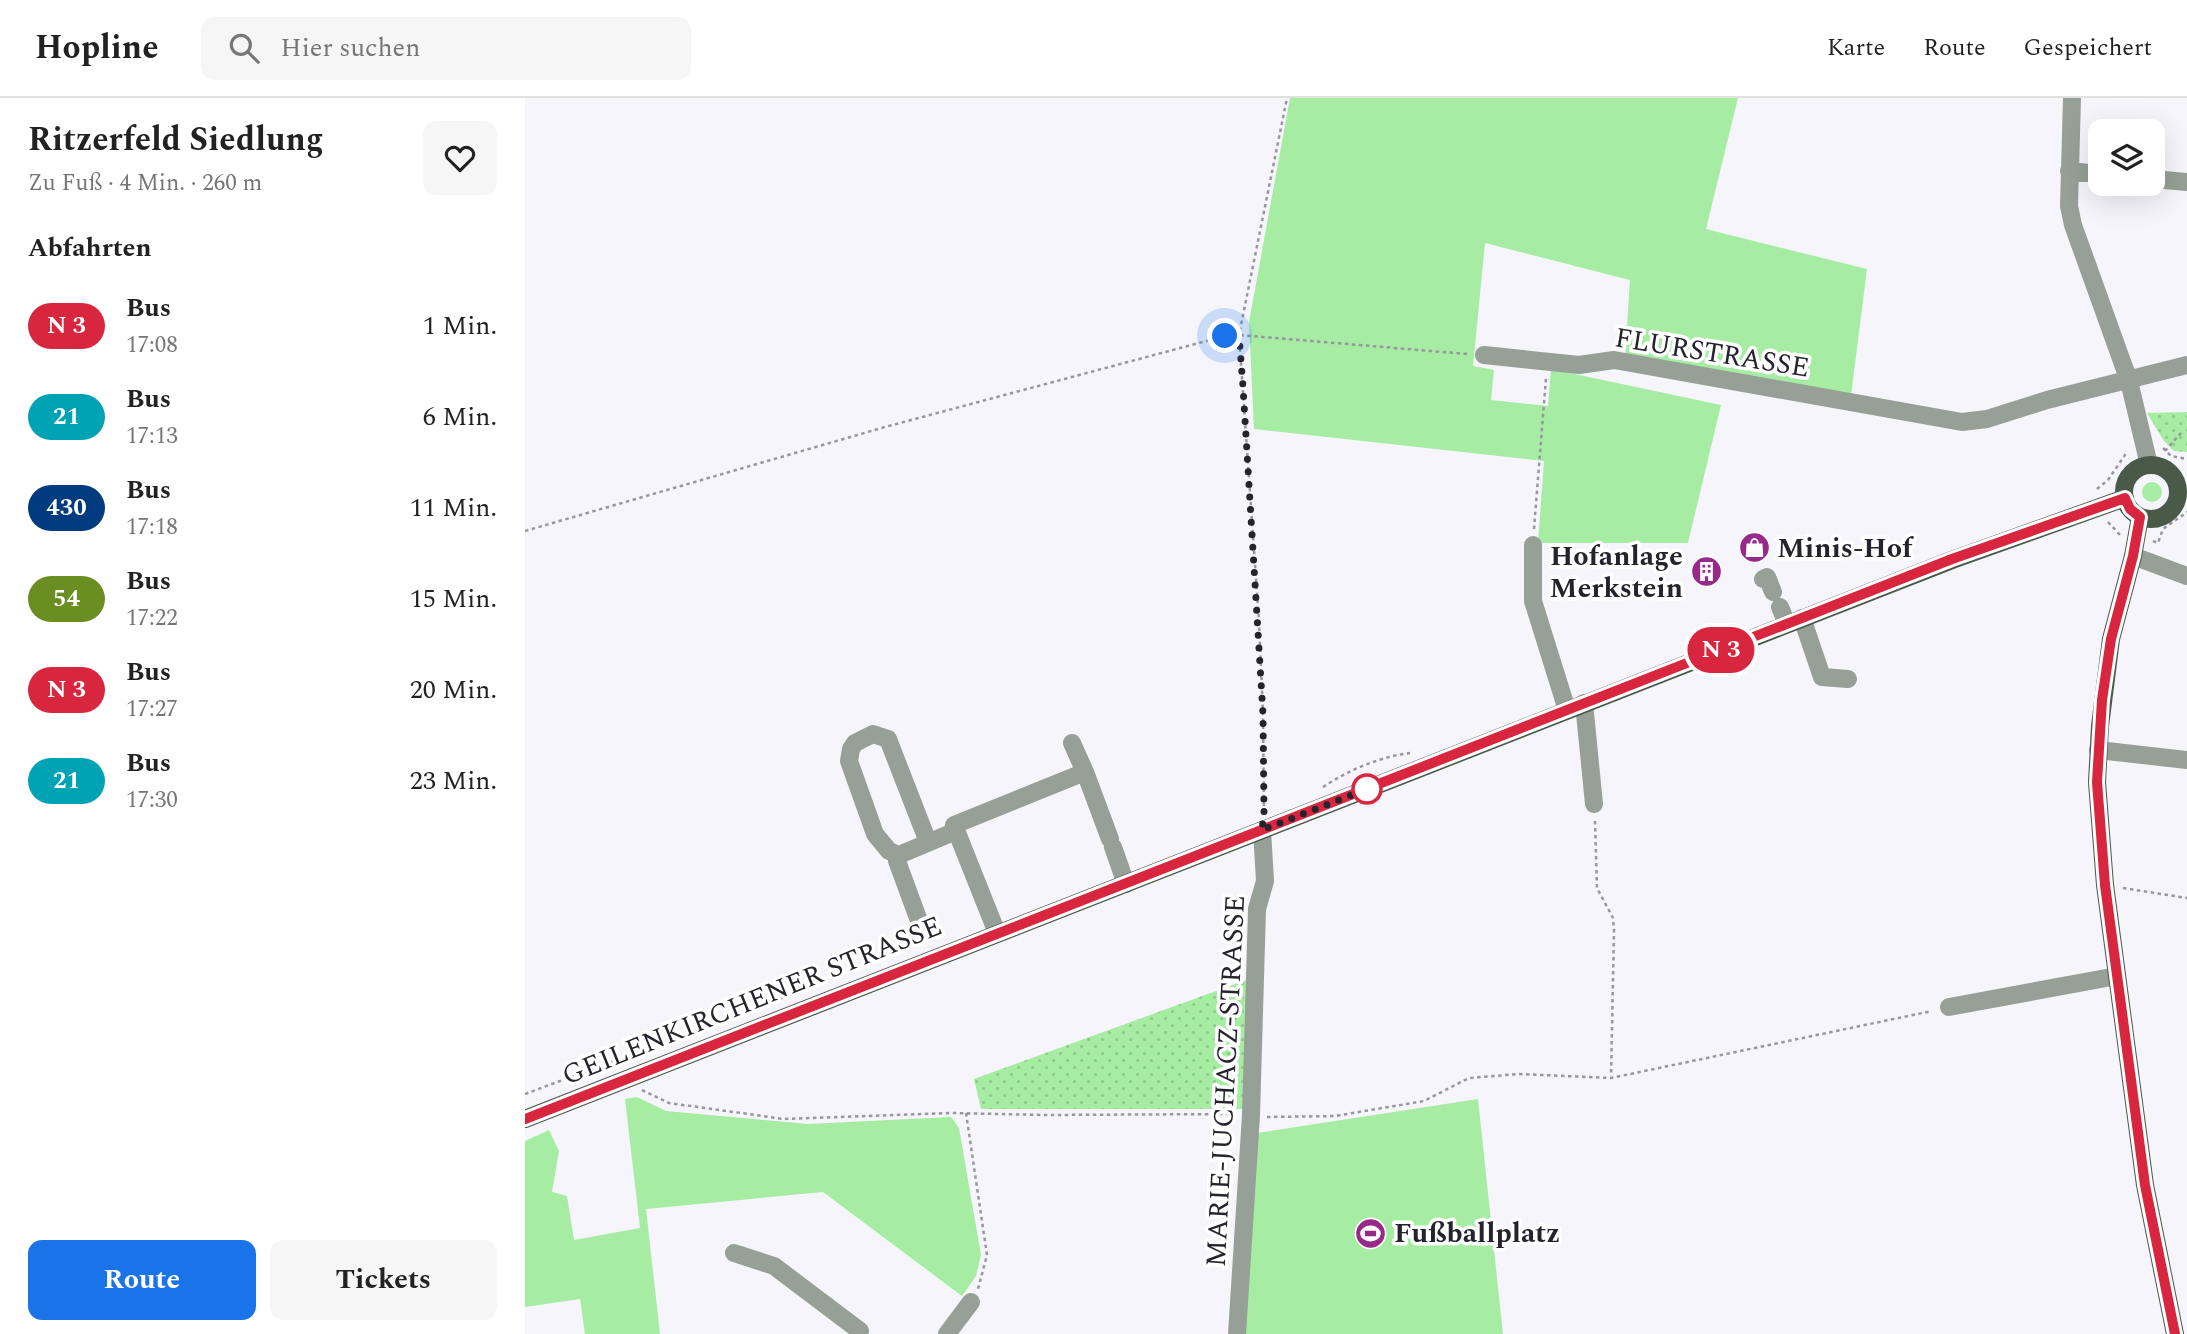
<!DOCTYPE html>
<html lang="de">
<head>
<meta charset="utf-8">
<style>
  body { margin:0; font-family:Spectral,serif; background:#f6f6f6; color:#222; height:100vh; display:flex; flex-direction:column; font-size:26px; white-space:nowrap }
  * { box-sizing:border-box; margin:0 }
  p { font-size:23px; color:#767676 }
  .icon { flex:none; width:38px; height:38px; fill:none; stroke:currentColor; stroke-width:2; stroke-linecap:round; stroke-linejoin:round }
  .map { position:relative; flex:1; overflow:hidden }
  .panel { display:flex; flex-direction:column; background:#fff; width:525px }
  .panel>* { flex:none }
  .badge { padding:0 14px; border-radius:23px; font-size:24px; line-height:46px }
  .controls { position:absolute; left:1563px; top:21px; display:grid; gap:14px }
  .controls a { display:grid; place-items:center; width:77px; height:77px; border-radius:14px; background:#fff; box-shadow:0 7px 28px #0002; font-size:35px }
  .you { position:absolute; width:35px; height:35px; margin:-18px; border:5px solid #fff; border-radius:50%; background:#1a73e8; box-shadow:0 0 0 10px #1a73e833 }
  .map>.badge { position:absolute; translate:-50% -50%; box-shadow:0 0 0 4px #fff }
  h2 { padding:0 28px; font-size:26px; line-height:63px }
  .round { display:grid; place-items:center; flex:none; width:74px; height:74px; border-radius:14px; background:#f6f6f6 }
  .summary { display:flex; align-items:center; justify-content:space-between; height:119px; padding:0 28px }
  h1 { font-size:33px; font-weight:700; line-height:52px }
  .button { display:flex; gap:14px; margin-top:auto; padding:14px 28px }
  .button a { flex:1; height:80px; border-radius:14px; background:#1a73e8; color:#fff; font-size:28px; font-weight:700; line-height:80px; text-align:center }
  .button a+a { background:#f6f6f6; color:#222 }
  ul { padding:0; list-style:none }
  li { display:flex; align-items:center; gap:21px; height:91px; padding:0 28px }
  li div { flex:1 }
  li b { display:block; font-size:26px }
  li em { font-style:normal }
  li .badge { min-width:77px; font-weight:700; text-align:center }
  header { display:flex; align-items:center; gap:42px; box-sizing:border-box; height:98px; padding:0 35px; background:#fff; border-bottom:2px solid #e0e0e0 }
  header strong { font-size:33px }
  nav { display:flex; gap:38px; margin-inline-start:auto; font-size:24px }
  .search { width:490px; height:63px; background:#f6f6f6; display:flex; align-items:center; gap:18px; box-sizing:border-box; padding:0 24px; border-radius:14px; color:#767676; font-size:26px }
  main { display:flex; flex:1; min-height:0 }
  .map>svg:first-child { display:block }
</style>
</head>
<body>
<header>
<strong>Hopline</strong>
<div class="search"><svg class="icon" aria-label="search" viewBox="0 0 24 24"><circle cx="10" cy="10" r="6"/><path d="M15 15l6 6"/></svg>Hier suchen</div>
<nav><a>Karte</a><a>Route</a><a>Gespeichert</a></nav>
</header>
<main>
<section class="panel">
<div class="summary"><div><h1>Ritzerfeld Siedlung</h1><p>Zu Fuß · 4 Min. · 260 m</p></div><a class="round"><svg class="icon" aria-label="heart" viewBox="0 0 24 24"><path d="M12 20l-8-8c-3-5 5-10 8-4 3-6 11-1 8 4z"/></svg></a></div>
<h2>Abfahrten</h2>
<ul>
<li><span class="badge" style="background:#d7263d;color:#fff">N 3</span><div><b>Bus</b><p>17:08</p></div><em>1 Min.</em></li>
<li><span class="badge" style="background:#00a3b4;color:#fff">21</span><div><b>Bus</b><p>17:13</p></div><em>6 Min.</em></li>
<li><span class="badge" style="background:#003b80;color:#fff">430</span><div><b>Bus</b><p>17:18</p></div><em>11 Min.</em></li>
<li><span class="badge" style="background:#6b8e23;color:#fff">54</span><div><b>Bus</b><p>17:22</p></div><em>15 Min.</em></li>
<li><span class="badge" style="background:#d7263d;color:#fff">N 3</span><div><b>Bus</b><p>17:27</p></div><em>20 Min.</em></li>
<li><span class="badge" style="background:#00a3b4;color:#fff">21</span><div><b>Bus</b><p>17:30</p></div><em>23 Min.</em></li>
</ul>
<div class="button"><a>Route</a><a>Tickets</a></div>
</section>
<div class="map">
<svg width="1662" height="1236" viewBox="0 0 1662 1236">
  <defs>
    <pattern id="park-dots" width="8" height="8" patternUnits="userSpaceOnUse" patternTransform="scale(1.75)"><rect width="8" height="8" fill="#a6eca3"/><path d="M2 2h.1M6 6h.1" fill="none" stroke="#8fca8d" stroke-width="1.8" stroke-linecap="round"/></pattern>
  </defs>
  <rect width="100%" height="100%" fill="#f5f5fb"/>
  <path fill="#a6eca3" d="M765,0H1213L1181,131L1342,171L1326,298L1100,259L1105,182L960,145L948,268L969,272L966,302L1023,308L1026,271L1196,307L1163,445H1013L1019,363L729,331L724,224Z
    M1617 394a10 10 0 1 1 20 0a10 10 0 1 1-20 0Z
    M112,999L141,1013L283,1026L426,1019L434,1030L456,1157L451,1178L437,1198L298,1094L121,1111L135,1236H60L55,1201L0,1209V1043L24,1032L34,1053L27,1094L42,1098L49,1142L115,1130L100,1001Z
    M953,1001L978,1236H719L732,1035Z"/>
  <path fill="url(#park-dots)" d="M1662,314V354L1649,353L1639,343L1622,315Z
    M724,881L720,1009L717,1011H456L449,981Z"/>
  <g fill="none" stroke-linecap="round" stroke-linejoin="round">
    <path stroke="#9897a0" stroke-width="2.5" stroke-dasharray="3.5 3.5" stroke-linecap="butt" d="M1638,350L1646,358L1662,361
      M1640,353L1656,335
      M1572,391L1583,382L1602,354
      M1583,424L1595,437
      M1009,431L1021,280
      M0,433L360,329L700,238L714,237L942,256
      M1628,443L1633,445L1638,431L1662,414
      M798,689C824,672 854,659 885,655
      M739,715L738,616L734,523L714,237L762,0
      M1070,723L1072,790L1088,820L1089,833L1086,978
      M1598,790L1662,800
      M117,992L144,1005L259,1021L426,1015L520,1017L711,1016
      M0,996L271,895
      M441,1015L462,1157L453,1191
      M742,1019L810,1018L899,1003L944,980L994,976L1086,980L1407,913"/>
    <path stroke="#96a096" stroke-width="18" d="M1547,0L1544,108L1548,127L1604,283L1624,367
      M1544,73L1575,76
      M1628,81L1662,84
      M959,257L1054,267L1089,262L1437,324L1462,321L1522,302L1662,267
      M1008,447V503L1042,612
      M1608,458L1662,478
      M1238,481L1242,479L1248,494
      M1255,509L1262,526
      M1277,520L1297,579L1323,581
      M1059,605L1069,706
      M547,645L560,674L585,741
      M1573,652L1662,662
      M588,749L601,786
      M374,757L364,753L350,736L324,663L326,651L330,645L348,636L363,641L403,744
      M397,831L372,763L374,757L431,733
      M472,835L429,727L560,674
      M1424,909L1592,878
      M209,1155L249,1168L335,1233L333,1236
      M422,1236L446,1204
      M712,1236L726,1017L732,811L740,783L737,732"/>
    <path stroke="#495a49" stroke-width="18" d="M1599 394a27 27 0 1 1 54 0a27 27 0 1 1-54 0Z
      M1615,419L1608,458L1586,541L1575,628L1572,684L1580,787L1620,1087L1650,1236
      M0,1021L1427,462L1600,400"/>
  </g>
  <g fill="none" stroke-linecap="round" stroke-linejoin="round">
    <defs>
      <path id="line" d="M0,1021L1427,461L1600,400L1605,411L1615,419L1608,458L1586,541L1577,602L1572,684L1580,787L1620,1087L1650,1236"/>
    </defs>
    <use href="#line" stroke="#fff" stroke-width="16"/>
    <use href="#line" stroke="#d7263d" stroke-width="10"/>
    <path stroke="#24232e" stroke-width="7" stroke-dasharray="0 12.6" d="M700,238L714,237L718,289L738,616L739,714L737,732L842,691"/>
  </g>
  <defs>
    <symbol id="shop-disc" viewBox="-11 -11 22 22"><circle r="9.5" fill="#972989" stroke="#fff"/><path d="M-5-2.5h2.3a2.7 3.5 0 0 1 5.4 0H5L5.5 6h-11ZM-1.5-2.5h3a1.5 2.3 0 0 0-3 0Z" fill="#fff"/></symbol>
    <symbol id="building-disc" viewBox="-11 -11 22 22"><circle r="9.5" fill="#972989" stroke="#fff"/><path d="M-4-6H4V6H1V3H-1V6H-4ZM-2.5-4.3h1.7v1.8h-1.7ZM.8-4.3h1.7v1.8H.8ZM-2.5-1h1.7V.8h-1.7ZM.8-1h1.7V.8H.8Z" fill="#fff"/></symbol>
    <symbol id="stadium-disc" viewBox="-11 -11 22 22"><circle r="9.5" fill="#972989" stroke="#fff"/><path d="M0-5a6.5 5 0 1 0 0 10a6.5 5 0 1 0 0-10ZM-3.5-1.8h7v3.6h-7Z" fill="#fff"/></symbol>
  </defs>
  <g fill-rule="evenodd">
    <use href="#shop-disc" x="1212" y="432" width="35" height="35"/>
    <use href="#building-disc" x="1164" y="456" width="35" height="35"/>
    <use href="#stadium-disc" x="828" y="1118" width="35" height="35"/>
  </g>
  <circle fill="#fff" stroke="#d7263d" stroke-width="3.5" cx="842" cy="691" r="14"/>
  <g text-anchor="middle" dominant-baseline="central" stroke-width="7" stroke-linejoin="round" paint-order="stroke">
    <g font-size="28" fill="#24232e" stroke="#fff">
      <text transform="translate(1187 255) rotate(9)">FLURSTRASSE</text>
      <text transform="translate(227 903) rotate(-22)">GEILENKIRCHENER STRASSE</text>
      <text transform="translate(701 983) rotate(-87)">MARIE-JUCHACZ-STRASSE</text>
    </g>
    <g font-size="28" font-weight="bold" fill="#24232e" stroke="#fff" text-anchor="start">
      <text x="1252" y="450">Minis-Hof</text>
      <text x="1158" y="458" text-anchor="end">Hofanlage<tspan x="1158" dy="32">Merkstein</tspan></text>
      <text x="869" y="1135">Fußballplatz</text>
    </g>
  </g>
</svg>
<div class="controls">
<a><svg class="icon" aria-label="layers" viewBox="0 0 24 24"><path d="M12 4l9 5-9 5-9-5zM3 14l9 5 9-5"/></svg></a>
</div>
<div class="you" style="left:700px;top:238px"></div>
<b class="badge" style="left:1196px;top:552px;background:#d7263d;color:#fff">N 3</b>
</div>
</main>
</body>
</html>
